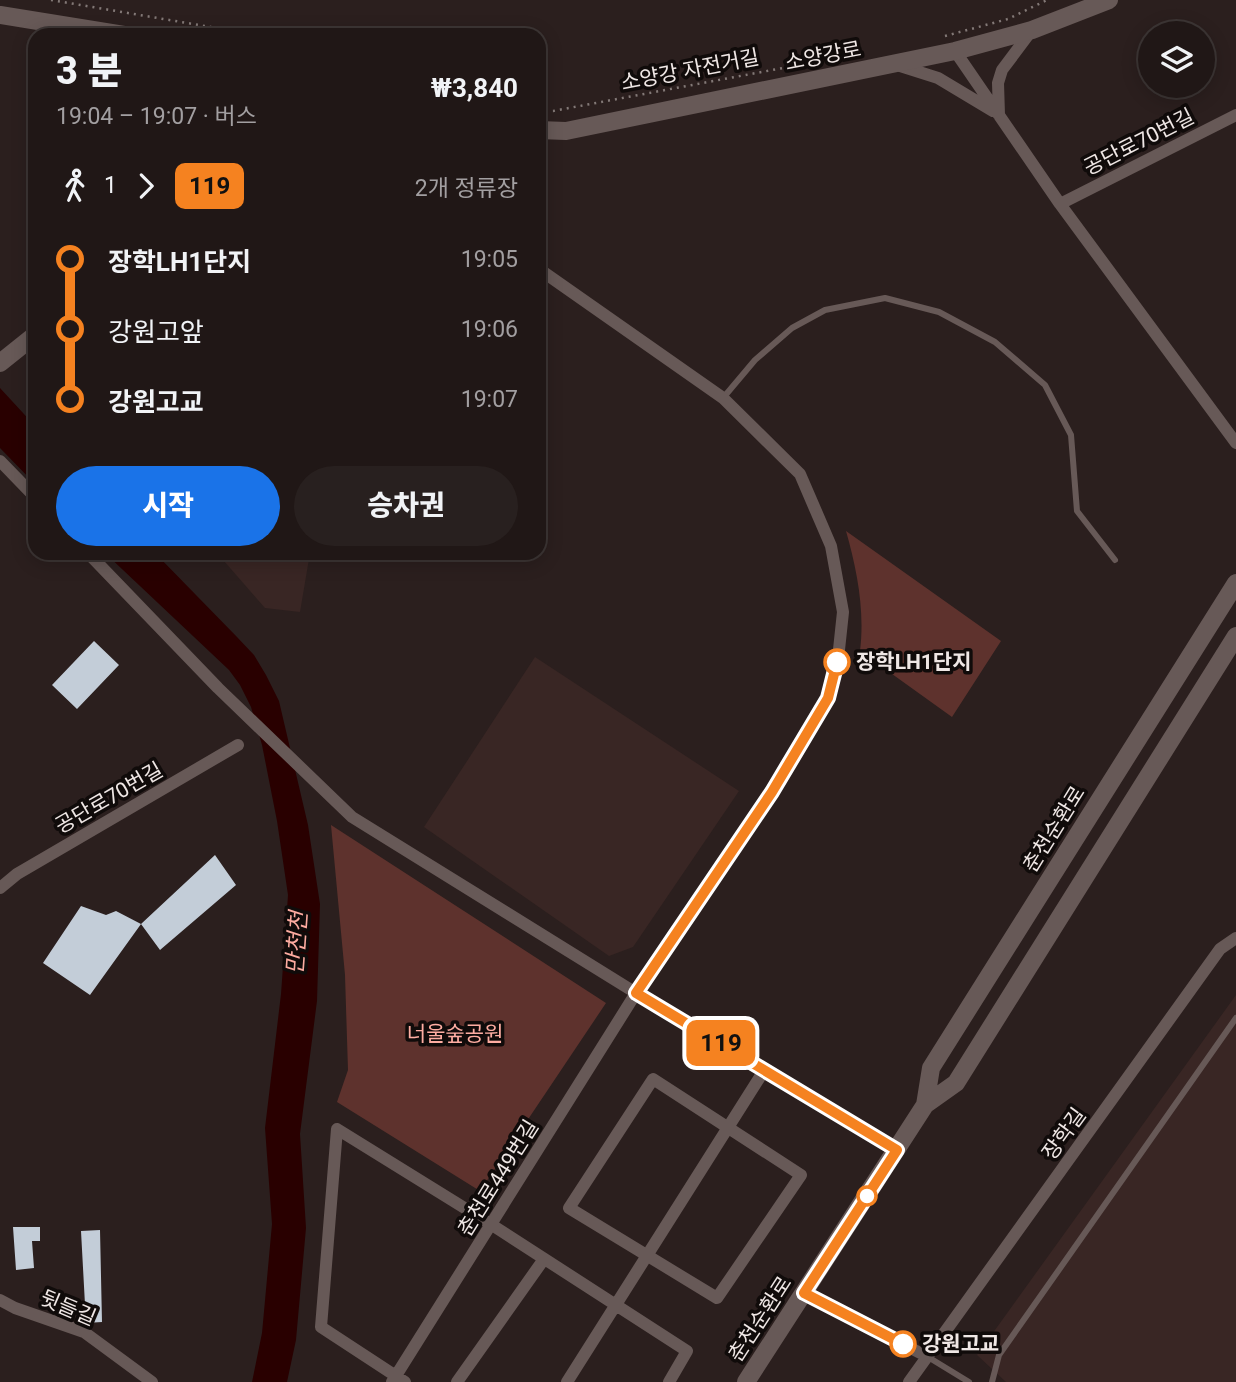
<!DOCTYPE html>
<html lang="ko">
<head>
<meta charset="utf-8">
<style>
  body { margin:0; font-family:Roboto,"Noto Sans KR",sans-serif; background:#28201f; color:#f1f3f6; height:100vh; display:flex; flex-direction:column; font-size:26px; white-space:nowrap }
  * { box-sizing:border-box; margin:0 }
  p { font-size:23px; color:#a29fa1 }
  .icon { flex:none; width:38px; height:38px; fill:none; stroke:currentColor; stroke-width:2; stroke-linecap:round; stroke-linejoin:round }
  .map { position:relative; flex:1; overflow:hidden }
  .sheet { position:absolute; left:28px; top:28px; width:518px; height:532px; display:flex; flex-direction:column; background:#201716; border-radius:21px; box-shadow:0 4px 18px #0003,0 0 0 2px #3d3635 }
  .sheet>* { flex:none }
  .badge { padding:0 14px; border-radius:10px; font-size:24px; line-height:46px }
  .buttons { position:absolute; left:1138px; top:21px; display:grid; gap:14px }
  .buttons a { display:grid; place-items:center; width:77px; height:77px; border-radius:50%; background:#201716; box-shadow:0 4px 18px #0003,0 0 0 2px #3d3635; font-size:35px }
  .map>.badge { position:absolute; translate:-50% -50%; box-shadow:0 0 0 4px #fff }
  .legs { display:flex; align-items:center; gap:10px; height:77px; padding:0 28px; font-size:23px }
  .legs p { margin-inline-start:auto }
  .summary { display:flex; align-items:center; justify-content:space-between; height:119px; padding:0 28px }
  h1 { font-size:38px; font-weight:800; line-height:52px }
  .action { display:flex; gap:14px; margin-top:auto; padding:14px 28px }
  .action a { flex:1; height:80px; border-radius:42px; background:#1a73e8; color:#fff; font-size:28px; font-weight:800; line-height:80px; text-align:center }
  .action a+a { background:#28201f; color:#f1f3f6 }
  ul { padding:0 28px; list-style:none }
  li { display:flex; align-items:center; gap:24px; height:70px; font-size:26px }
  li i { display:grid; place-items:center; width:10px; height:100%; margin:0 9px; background:currentColor }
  li i::after { content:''; width:18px; height:18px; margin:-9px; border:5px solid; border-radius:50%; background:#201716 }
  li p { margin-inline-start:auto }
  li:first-child i { background:linear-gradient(#0000 50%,currentColor 0) }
  li:last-child i { background:linear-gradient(currentColor 50%,#0000 0) }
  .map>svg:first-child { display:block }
</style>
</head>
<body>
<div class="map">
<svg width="1236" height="1382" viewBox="0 0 1236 1382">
  <rect width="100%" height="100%" fill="#2b1f1e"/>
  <path fill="#392624" d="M217,553H310L300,612L265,608Z
    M535,657L739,791L633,947L609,956L424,827Z
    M1236,995V1382H1006L977,1355Z"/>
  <path fill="#5e322d" d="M846,531L1001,641L952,717L860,651C865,610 857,570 846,531Z
    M331,825L606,1003L480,1191L337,1102L348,1070L345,975Z"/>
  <path fill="#290000" d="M0,388L35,426V484L0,448Z
    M105,553H155L237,637L254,655L266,675L279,701L308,825L320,904L317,1001L300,1134L306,1228L296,1340L287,1382H252L262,1333L272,1224L265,1128L281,994L288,895L277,821L262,745L251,707L240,685L229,670Z"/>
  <path fill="#c3cdd8" d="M94,641L119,665L77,709L52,685Z
    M215,855L236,885L160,950L141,924Z
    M81,906L106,915L116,911L141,924L90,995L43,963Z
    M13,1227H40V1241H32L34,1268L16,1270Z
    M100,1230L102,1322L86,1323L81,1231Z"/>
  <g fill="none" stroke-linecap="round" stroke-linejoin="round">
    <path stroke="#837977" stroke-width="2.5" stroke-dasharray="2 5" stroke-linecap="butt" d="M51,0L258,35
      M945,36L1008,19L1047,0
      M539,110L553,111L815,62"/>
    <path stroke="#675957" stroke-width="6" d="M723,398L755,360L792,328L825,310L885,298L939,312L995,342L1045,385L1071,435L1077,511L1115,560
      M928,1357L969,1382
      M992,1382L999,1355L1236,1018"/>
    <path stroke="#675957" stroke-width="12" d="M955,51L1060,204L1236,443
      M897,65L938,78L993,111
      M999,115L998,83L1002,70L1032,30
      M1060,204L1236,115
      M0,461L35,497
      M88,553L218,688L352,817L636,993L765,1069L897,1150
      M0,888L17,874L238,745
      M653,1079L801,1175L717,1298L569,1208Z
      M804,1293L928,1357
      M0,1300L15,1308L84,1332L152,1382
      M392,1382L636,993L772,792L828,698L838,659L843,612L831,546L800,474L723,398L539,269
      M405,1382L321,1327L337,1129L492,1225L687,1351L669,1382
      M457,1382L544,1259
      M567,1382L765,1069
      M909,1382L1220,949L1236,938"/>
    <path stroke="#675957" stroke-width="18" d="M0,15L124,35
      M539,130L566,131L955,51L1032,30L1109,0
      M0,363L35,335
      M925,1105L956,1083L1236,636
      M746,1382L925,1105L931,1068L1236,583"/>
  </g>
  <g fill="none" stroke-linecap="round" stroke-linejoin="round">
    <defs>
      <path id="line-1" d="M837,662L828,698L772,792L636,993L897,1150L804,1293L903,1344"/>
    </defs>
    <use href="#line-1" stroke="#fff" stroke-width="16"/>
    <use href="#line-1" stroke="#f58220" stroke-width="10"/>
  </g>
  <g fill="#fff" stroke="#f58220" stroke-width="3.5">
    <circle cx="837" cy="662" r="12"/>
    <circle cx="867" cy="1196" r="9"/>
    <circle cx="903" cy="1344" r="12"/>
  </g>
  <g text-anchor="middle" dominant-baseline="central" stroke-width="7" stroke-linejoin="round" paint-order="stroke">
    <g font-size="21" fill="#efe7e5" stroke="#100b0a">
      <text transform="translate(823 56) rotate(-11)">소양강로</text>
      <text transform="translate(690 70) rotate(-11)">소양강 자전거길</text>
      <text transform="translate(1139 142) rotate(-27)">공단로70번길</text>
      <text transform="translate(109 798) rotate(-30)">공단로70번길</text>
      <text transform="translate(1054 829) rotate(-58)">춘천순환로</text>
      <text transform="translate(1064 1134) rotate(-54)">장학길</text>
      <text transform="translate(498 1178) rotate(-58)">춘천로449번길</text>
      <text transform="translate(68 1308) rotate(23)">뒷들길</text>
      <text transform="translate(760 1319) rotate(-57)">춘천순환로</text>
    </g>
    <g font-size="21" font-weight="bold" fill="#efe7e5" stroke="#100b0a" text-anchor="start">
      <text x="856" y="662">장학LH1단지</text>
      <text x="922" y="1344">강원고교</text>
    </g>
    <g font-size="21" fill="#feada2" stroke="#100b0a">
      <text x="455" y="1034">너울숲공원</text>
    </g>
    <g font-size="23" font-style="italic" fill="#fcaba0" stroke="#100b0a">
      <text transform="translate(297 943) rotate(-86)">만천천</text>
    </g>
  </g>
</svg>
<div class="buttons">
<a><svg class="icon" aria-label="layers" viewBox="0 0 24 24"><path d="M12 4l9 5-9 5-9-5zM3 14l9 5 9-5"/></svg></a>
</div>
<b class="badge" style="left:721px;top:1043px;background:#f58220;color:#111">119</b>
<section class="sheet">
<div class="summary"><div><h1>3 분</h1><p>19:04 – 19:07 · 버스</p></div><b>₩3,840</b></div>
<div class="legs"><svg class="icon" aria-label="walk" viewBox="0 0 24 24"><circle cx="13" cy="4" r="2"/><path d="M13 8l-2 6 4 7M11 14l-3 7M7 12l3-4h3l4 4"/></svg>1<svg class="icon" aria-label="forward" viewBox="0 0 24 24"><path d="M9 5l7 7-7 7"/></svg><b class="badge" style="background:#f58220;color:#111">119</b><p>2개 정류장</p></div>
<ul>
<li><i style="color:#f58220"></i><b>장학LH1단지</b><p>19:05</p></li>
<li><i style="color:#f58220"></i><span>강원고앞</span><p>19:06</p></li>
<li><i style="color:#f58220"></i><b>강원고교</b><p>19:07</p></li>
</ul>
<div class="action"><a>시작</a><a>승차권</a></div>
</section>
</div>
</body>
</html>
